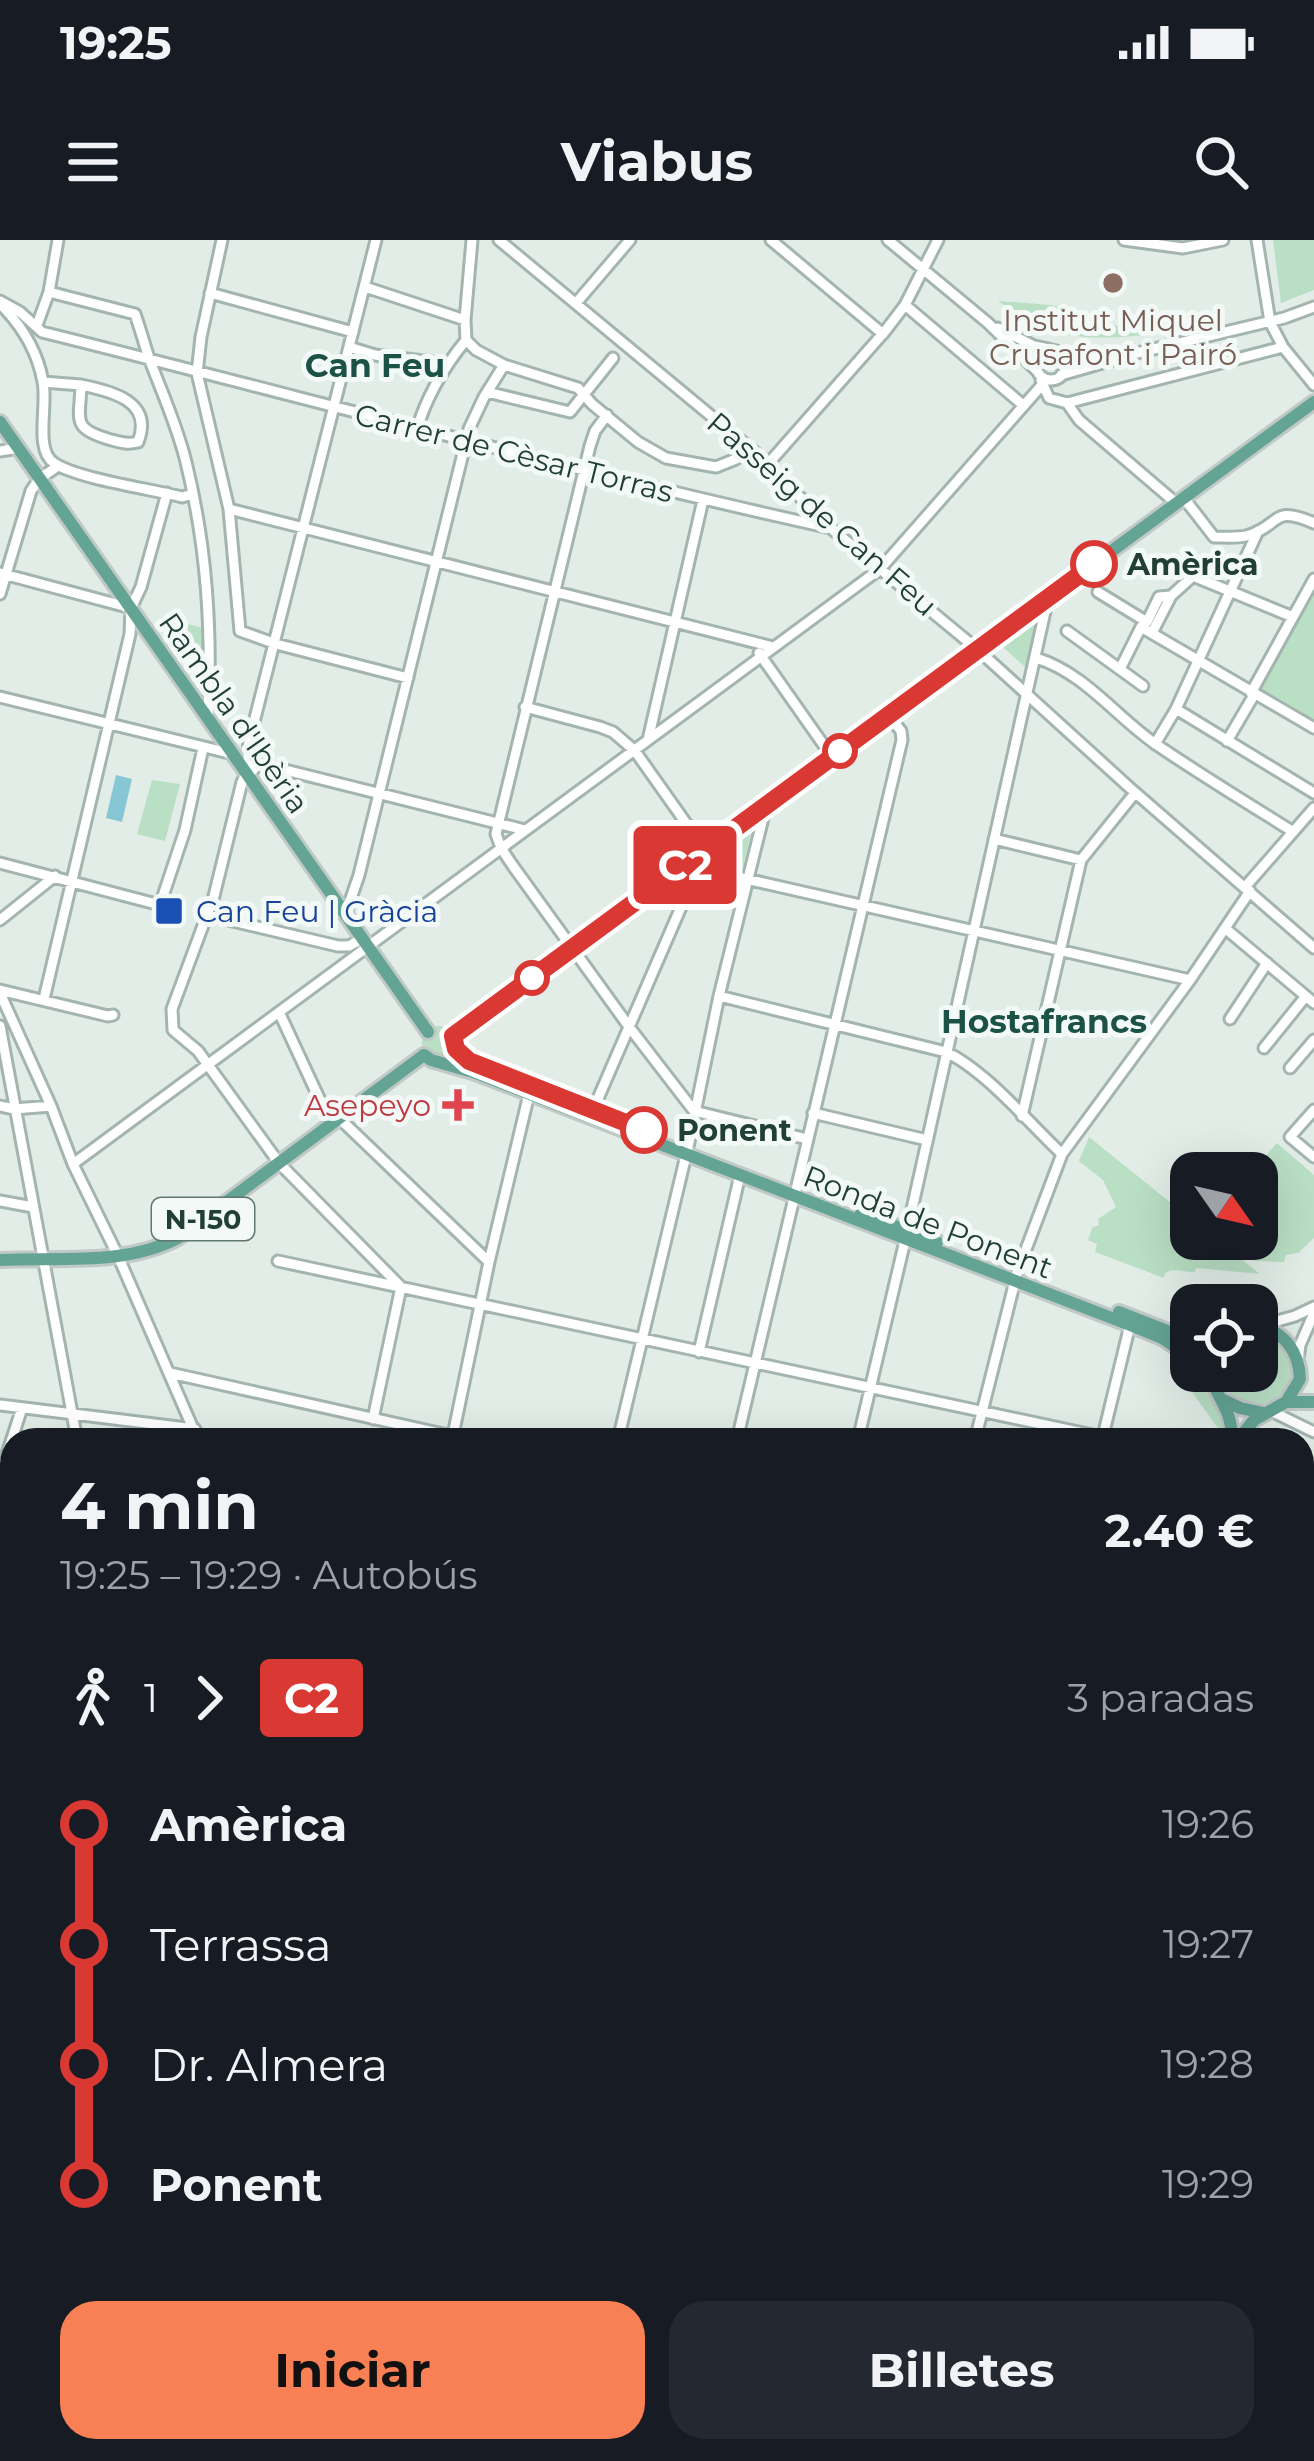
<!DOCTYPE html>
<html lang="es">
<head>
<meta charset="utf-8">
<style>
  body { margin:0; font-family:Montserrat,sans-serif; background:#242831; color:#f1f3f6; height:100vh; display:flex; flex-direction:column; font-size:45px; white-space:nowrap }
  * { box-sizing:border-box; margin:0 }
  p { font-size:39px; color:#9ea1a6 }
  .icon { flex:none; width:66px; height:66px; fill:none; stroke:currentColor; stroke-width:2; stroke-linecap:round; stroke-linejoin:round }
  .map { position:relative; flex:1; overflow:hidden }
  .details { position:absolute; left:0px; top:1188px; width:1314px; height:1035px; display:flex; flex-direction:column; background:#171b24; border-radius:36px 36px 0 0; box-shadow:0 12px 48px #0002 }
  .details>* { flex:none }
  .badge { padding:0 24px; border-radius:9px; font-size:42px; line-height:78px }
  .needle { width:78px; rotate:124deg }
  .fabs { position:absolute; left:1170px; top:912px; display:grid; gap:24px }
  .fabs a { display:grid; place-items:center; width:108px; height:108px; border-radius:24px; background:#171b24; box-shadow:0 12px 48px #0002; font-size:60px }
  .map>.badge { position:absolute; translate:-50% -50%; box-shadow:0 0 0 6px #fff }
  .legs { display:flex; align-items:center; gap:18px; height:132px; padding:0 60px; font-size:39px }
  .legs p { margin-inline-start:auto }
  .head { display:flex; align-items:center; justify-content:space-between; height:204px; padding:0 60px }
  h1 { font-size:66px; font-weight:700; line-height:90px }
  .action { display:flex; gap:24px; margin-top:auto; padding:24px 60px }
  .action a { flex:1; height:138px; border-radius:36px; background:#f97f54; color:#111; font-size:48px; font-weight:700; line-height:138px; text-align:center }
  .action a+a { background:#242831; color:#f1f3f6 }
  ul { padding:0 60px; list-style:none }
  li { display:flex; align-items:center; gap:42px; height:120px; font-size:45px }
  li i { display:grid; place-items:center; width:18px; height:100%; margin:0 15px; background:currentColor }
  li i::after { content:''; width:30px; height:30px; margin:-15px; border:9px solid; border-radius:50%; background:#171b24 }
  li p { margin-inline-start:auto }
  li:first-child i { background:linear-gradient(#0000 50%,currentColor 0) }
  li:last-child i { background:linear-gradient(currentColor 50%,#0000 0) }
  .status { display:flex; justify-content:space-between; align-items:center; height:84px; padding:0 60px; background:#171b24; direction:ltr }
  .status svg { height:33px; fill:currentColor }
  header { display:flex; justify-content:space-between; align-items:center; height:156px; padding:0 60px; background:#171b24; font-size:54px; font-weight:700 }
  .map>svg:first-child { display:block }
</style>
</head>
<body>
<div class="status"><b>19:25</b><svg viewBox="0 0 49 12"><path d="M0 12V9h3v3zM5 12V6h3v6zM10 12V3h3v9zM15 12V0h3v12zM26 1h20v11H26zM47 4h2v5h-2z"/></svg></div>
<header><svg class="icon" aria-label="menu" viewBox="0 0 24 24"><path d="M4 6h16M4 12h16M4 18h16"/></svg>Viabus<svg class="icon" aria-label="search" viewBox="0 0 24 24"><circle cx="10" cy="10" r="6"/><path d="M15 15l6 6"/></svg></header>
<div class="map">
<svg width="1314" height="2221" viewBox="0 0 1314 2221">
  <rect width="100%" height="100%" fill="#e2ede8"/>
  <path fill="#b9dfc4" d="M1273,0H1314V50L1281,63Z
    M998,61L1051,65L1146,95C1080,101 1054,99 998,61Z
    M1310,346L1314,349V488L1251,453Z
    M161,377L203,388L204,416L185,415Z
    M1033,382L1035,386L1025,427L1003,407Z
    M152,540L180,544L165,601L137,594Z
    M752,588L742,631L709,621L710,620Z
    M422 803a17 17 0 1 1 34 0a17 17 0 1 1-34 0Z
    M1089,897L1191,979V999H1216L1260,1034L1196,1028L1195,1032C1184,1033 1176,1027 1165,1033L1164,1038L1095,1012L1097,1004L1088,1000L1092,988L1099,985L1098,979L1116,967L1103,940L1079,921Z
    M1277,903L1314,935V998L1298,1013L1286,1015L1284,1022L1254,1021L1228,999H1257V933H1250Z
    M1257,1092C1271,1095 1281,1100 1288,1113C1311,1160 1232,1192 1219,1131H1257Z
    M1178,1114L1191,1124V1131L1197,1132C1206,1152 1229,1173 1222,1194L1173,1125Z
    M1314,2114V2196L1303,2198L1302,2117Z"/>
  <path fill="#87c7d5" d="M116,535L132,539L122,582L106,578Z"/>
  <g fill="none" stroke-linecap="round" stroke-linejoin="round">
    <defs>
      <path id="minor" d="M222,0L201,97L197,133L229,269L240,391L276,404L408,438
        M376,0L249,502C247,515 250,531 242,542L214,656L172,769L173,790L198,811L279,923L401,1047
        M472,0L465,80L466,100L476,110L504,125L578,148L592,164L638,202L666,218L716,227L736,219L746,205
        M499,0L763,219L827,285L977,409L1130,548L1314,708
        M771,0L883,94
        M888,0L988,83L1038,132
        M1124,0L1183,8L1223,0
        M1257,0L1270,82L1283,107L1314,145
        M365,47L465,80
        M49,52L135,74C140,88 144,103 149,118C162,153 177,185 186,222C207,308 212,389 208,478
        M210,53L353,92
        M0,61L20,72L42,92C303,157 563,229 826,287
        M577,62L630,0
        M905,65L1023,165
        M4,68C24,89 38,114 43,142C48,165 34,210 54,223C78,239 151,249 182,257L193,254
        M37,85L49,52L58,0
        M998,88L1034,106L1049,109
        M349,107L375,115L447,124
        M1036 125a15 15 0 1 1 30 0a15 15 0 1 1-30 0Z
        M1061,113L1119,114
        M1061,135L1137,113L1284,78L1314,67
        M1041,140L1049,158L1067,163L1079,180L1176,263
        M43,142L81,145C80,180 71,188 108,199C120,202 126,205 138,202C154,161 111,151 81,145
        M487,152L570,172L613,118
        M1067,163L1283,107
        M607,175L595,191L590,206L496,594L501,608L513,626L630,788L694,871
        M417,189C427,155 444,127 466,100
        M0,211L18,208
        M768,224L886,90L905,65L938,0
        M1183,257L1214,297C1225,297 1236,298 1246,296C1282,286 1270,264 1314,283
        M229,269L773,407
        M0,333L131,368
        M1098,352L1147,382L1159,357L1171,356
        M0,354L31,251L39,239L58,226
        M1067,391L1143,446
        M1152,393L1171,356L1193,336L1293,377
        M759,413L832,517
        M1036,418C1085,433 1116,477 1157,505C1201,535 1247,563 1292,591
        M1120,429L1141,387L1314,488
        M1251,453L1314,339
        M0,457L233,514
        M525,467L600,487L613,492L635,511L705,610
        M1176,469L1314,553
        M648,500L703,260
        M1227,501L1254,455
        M1155,504L1176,469L1258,291
        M248,535L256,527L265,525L525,590
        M994,599L1081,620L1135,553
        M0,623L160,665L185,590L203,508
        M688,623L698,628L1190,740
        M1245,647L1314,568
        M346,673L359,635L469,189L484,157L504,125
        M207,675L338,706H349L363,698
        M0,680L55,636
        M1226,689L1314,763
        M0,750L108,776L113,775
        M0,753L51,866L73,924L118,1016L198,1200
        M719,756L946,812C986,831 1029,883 1062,914
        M44,759L130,394L131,368L141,347L167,253
        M279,772L331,884
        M1230,779L1267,723
        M0,786L77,1200
        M1264,808L1306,756
        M1290,828L1314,800
        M0,866L14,869L51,866
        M593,870L698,628
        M1314,870L1290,897L1314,917
        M694,871L807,899
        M813,873L927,900
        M1022,876L1081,620
        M339,878L489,1022
        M73,924L880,329L1041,146
        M0,961L33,967
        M278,1021L1102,1197
        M1263,1085L1295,1076L1314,1067
        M699,1112L740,935
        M1298,1120L1300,1105L1314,1073
        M170,1133L470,1200
        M0,1165L195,1189
        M1271,1171L1314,1192
        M373,1179L401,1047
        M452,1200L489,1022L529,854
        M618,1200L688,907L719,756L766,566
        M737,1200L902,500L901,491L889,476
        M858,1200L904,1005L1048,358
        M975,1200L1017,1033L1062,914L1190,740L1250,651
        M1102,1200L1130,1085
        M0,1235L22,1168
        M0,1254L12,1259
        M1302,1348L1314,1345
        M0,1377L12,1382
        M0,1479L12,1452
        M1302,1484L1314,1481
        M0,1485L12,1491
        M1302,1598L1314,1595
        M0,1634L12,1645
        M1302,1707L1314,1751
        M0,1740L12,1745
        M0,1808L12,1811
        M1302,1853L1314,1850
        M0,1934L12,1935
        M1302,1981L1314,1977
        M0,2020L12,2011
        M1302,2107L1314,2103
        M0,2160L12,2165
        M1302,2206L1314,2202
        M124,2211L148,2221
        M453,2211L454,2221
        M569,2211L571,2221
        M639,2211V2221
        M1057,2211L1066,2221
        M1070,2211L1129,2221
        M1185,2211L1187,2221
        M1298,2211L1301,2221
        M9,2221L13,2211
        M194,2221L195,2211
        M319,2221L320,2211
        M370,2221L394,2211
        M400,2221L401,2211
        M749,2221L750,2211
        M1237,2221L1280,2211"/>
      <path id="major" d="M0,182L428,792
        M453,796L1314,162
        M456,809L469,821L489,830
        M424,815L431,820L473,832L1130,1085L1162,1098L1191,1117
        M861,973L937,1002
        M0,1020C59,1017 125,1026 178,998L424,815
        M1119,1072L1170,1092L1191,1097
        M1209,1131C1216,1159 1232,1167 1232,1200
        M1223,1160L1240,1168L1264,1173
        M1286,1162H1314
        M1238,1200L1254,1180L1286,1162L1300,1139C1299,1111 1284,1091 1257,1086
        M950,2221L953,2211"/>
    </defs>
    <use href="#minor" stroke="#a4b5af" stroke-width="15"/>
    <use href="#major" stroke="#c1c9c7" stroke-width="18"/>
    <use href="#minor" stroke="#fff" stroke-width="9"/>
    <use href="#major" stroke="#64a495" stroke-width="12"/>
  </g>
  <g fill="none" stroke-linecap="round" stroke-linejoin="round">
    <defs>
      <path id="line-1" d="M644,890L469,821L456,809L453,796L1094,324"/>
    </defs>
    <use href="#line-1" stroke="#fff" stroke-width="27"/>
    <use href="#line-1" stroke="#da3832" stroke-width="18"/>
  </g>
  <circle fill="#8d6e63" stroke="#f2f9f6" stroke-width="4.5" cx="1113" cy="43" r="12"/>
  <g fill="#fff" stroke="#da3832" stroke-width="6">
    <circle cx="1094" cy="324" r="21"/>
    <circle cx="840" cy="511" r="15"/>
    <circle cx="532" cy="738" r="15"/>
    <circle cx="644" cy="890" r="21"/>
  </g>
  <rect fill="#1a4fb4" stroke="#f2f9f6" stroke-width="4.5" x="154" y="656" width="30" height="30" rx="6"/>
  <path fill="#e0444e" stroke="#f2f9f6" stroke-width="4.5" d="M452 847h12v12h12v12h-12v12h-12v-12h-12v-12h12z"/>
  <g text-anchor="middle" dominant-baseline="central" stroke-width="10" stroke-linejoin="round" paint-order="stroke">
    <rect fill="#f2f9f6" stroke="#607770" stroke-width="3" x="152" y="958" width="102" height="42" rx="9"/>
    <g font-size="27" font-weight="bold" fill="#213f37">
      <text x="203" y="979">N-150</text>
    </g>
    <g font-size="30" fill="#785e54" stroke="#f2f9f6">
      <text x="1113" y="80">Institut Miquel<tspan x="1113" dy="34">Crusafont i Pairó</tspan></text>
    </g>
    <g font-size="30" fill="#213f37" stroke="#f2f9f6">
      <text transform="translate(514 213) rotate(14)">Carrer de Cèsar Torras</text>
      <text transform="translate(822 274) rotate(41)">Passeig de Can Feu</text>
      <text transform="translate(234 473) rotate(55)">Rambla d'Ibèria</text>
      <text transform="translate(928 982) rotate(21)">Ronda de Ponent</text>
    </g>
    <g font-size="30" font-weight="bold" fill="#213f37" stroke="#f2f9f6" text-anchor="start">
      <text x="1127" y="324">Amèrica</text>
      <text x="677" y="890">Ponent</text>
    </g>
    <g font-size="30" fill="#164399" stroke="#f2f9f6" text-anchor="start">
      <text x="196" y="671">Can Feu | Gràcia</text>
    </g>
    <g font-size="30" fill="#be3a42" stroke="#f2f9f6" text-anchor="end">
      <text x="431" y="865">Asepeyo</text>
    </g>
    <g font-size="33" font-weight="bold" fill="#1c5246" stroke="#f2f9f6">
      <text x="375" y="125">Can Feu</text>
      <text x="1044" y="781">Hostafrancs</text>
    </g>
  </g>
</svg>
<div class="fabs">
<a><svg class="needle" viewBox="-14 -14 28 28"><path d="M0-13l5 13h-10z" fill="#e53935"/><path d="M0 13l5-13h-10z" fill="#9ea1a6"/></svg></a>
<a><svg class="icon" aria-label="locate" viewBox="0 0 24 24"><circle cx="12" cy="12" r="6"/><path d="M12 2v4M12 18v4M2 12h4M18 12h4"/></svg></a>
</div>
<b class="badge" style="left:685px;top:625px;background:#da3832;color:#fff">C2</b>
<section class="details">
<div class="head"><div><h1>4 min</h1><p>19:25 – 19:29 · Autobús</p></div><b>2.40 €</b></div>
<div class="legs"><svg class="icon" aria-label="walk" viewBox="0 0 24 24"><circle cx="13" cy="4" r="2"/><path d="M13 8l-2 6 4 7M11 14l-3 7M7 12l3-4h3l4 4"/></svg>1<svg class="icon" aria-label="forward" viewBox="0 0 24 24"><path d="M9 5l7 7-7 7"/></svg><b class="badge" style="background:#da3832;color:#fff">C2</b><p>3 paradas</p></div>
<ul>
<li><i style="color:#da3832"></i><b>Amèrica</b><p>19:26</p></li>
<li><i style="color:#da3832"></i><span>Terrassa</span><p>19:27</p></li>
<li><i style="color:#da3832"></i><span>Dr. Almera</span><p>19:28</p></li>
<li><i style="color:#da3832"></i><b>Ponent</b><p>19:29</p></li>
</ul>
<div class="action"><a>Iniciar</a><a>Billetes</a></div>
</section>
</div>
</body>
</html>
